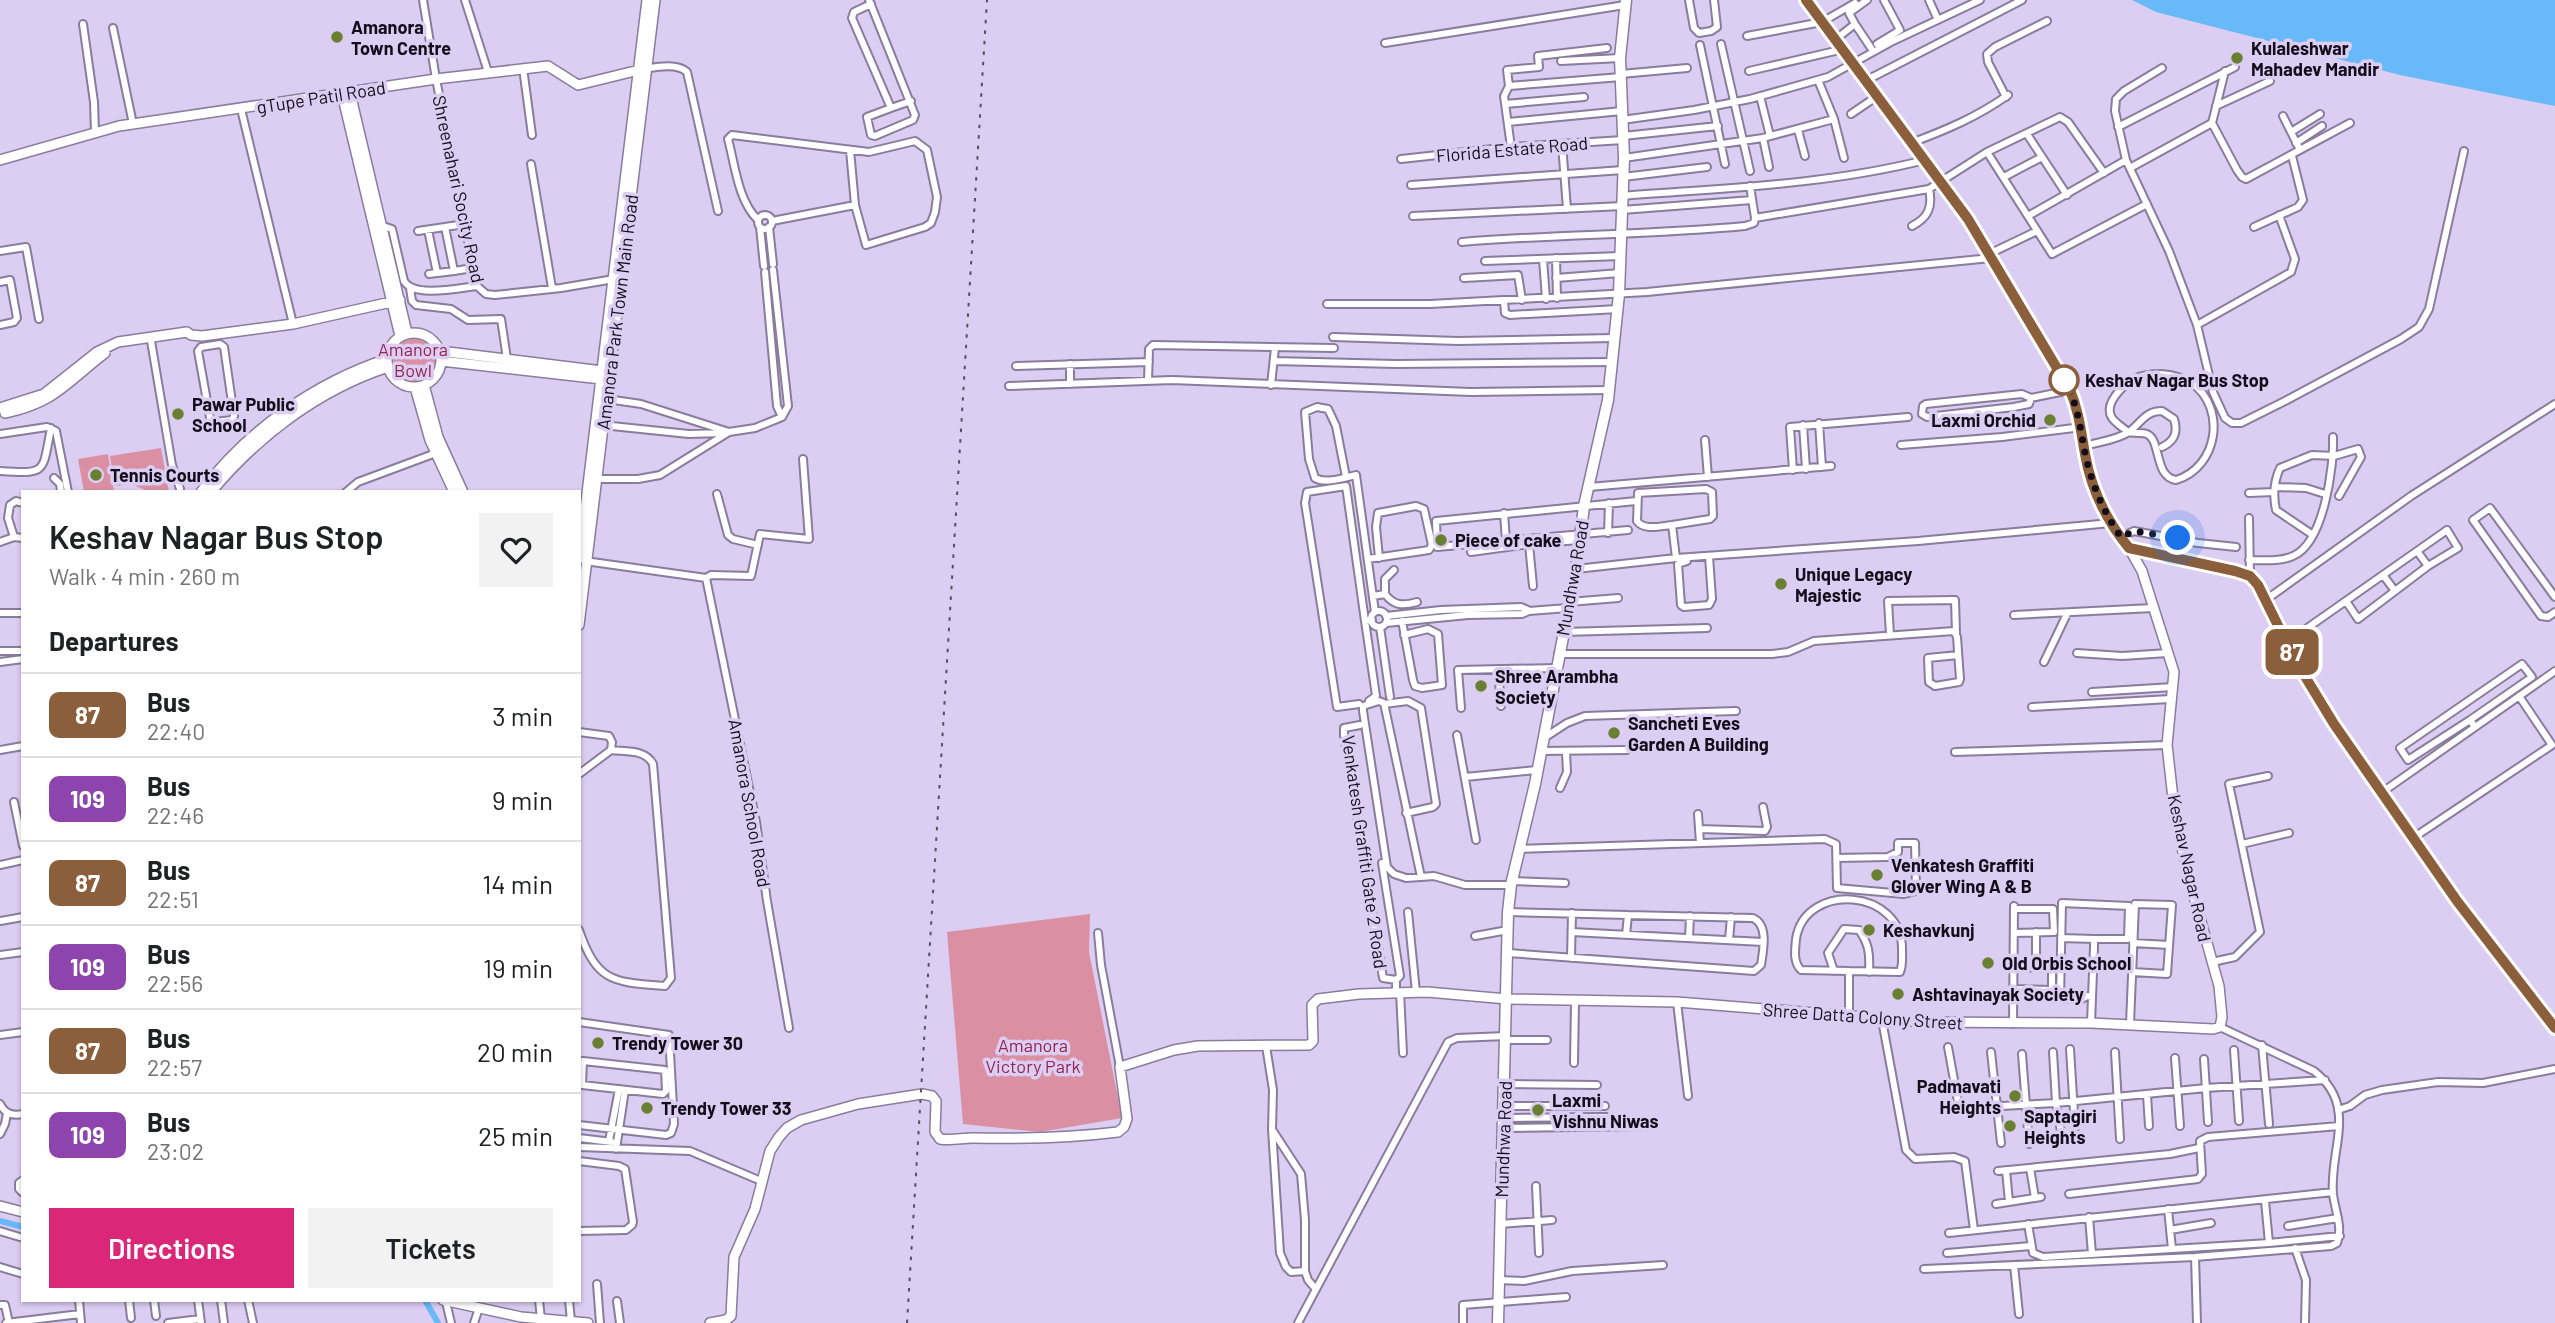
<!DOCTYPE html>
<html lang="en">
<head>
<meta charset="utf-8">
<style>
  body { margin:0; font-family:Barlow,sans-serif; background:#f2f2f2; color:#202124; height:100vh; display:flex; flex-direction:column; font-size:26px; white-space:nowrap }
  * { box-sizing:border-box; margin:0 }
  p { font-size:23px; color:#757577 }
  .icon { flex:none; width:38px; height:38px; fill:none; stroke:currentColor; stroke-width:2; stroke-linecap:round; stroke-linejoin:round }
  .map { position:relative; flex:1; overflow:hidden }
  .panel { position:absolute; left:21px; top:490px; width:560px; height:812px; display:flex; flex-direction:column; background:#fff; border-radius:0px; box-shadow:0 2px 5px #0004 }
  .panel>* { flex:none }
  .badge { padding:0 14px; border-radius:10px; font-size:24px; line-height:46px }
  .you { position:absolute; width:35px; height:35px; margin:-18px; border:5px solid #fff; border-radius:50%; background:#1a73e8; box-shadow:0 0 0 10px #1a73e833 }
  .map>.badge { position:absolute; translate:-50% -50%; box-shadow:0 0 0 4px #fff }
  h2 { padding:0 28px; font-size:26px; line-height:63px }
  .round { display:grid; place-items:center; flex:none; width:74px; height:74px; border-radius:0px; background:#f2f2f2 }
  .headline { display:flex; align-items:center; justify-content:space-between; height:119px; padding:0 28px }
  h1 { font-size:33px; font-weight:600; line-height:52px }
  .cta { display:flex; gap:14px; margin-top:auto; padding:14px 28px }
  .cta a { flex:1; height:80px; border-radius:0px; background:#db2777; color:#fff; font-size:28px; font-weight:600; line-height:80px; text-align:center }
  .cta a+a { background:#f2f2f2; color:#202124 }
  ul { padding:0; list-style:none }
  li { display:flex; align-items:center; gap:21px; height:84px; padding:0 28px; border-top:2px solid #e0e0e0 }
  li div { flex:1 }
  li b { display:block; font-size:26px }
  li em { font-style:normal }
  li .badge { min-width:77px; font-weight:700; text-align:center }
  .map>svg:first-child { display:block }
</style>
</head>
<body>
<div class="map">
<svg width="2555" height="1323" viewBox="0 0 2555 1323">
  <rect width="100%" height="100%" fill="#dccdf2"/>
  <path fill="#da90a2" d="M393 360a21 21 0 1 1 42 0a21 21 0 1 1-42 0Z
    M161,448L169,492H150L131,484L115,486L110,456Z
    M108,454L114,492H84L78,459Z
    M1090,914L1089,952L1122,1118L1040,1132L963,1124L947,932Z"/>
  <path fill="#67b9f8" d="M2132,0H2555V106L2400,75L2156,12Z"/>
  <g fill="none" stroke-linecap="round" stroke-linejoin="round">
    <path stroke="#67b9f8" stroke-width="6" d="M0,1221L23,1227
      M425,1300L438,1323"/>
    <defs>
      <path id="street" d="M423,0L436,79L477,286L486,294L495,295L561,288L614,279
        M465,0L488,72
        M869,0L915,115L913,120L875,136L871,135L867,117L891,108
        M1689,0L1694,28L1699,33L1711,31L1717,27L1714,0
        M1929,0L1938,20
        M871,4L854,12L852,18L891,108L911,101
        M83,24L94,102L95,132
        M1855,24L1849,13L1867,0
        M113,28L133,124
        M1747,36L1822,22L1855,3
        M1836,39L1855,24L1871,48
        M1385,43L1625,5
        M1721,44L1750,171
        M1877,44L1900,30L1884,0
        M1700,45L1725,164
        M1561,61L1620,58
        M523,68L532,135
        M2162,68L2124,91L2116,99L2115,111L2126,160L2169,251L2197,325L2213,392L2225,418L2232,423H2241L2285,401L2401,339L2419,327L2429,309L2464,151
        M644,69C657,67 677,63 687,72L718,211
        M1749,71L1844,49
        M1621,74L1687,68
        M1818,80L1834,119L1844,158
        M1865,81L2022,0
        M1509,86L1507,70L1539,67L1538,56L1607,48
        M1760,96L1770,136
        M2006,97L1988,62L1987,54L1995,47L2047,21
        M1505,104L1584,97
        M2216,106L2270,81
        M241,109L293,324
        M1851,114L1876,97
        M2283,116L2300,150
        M1622,120L1694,110L1750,99L1828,77L1893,41L1980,0
        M1508,122L1622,111
        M2212,123L2237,170L2242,177L2246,179L2350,123
        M2118,127L2235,67
        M1798,130L1805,156
        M2291,132L2320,114
        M2027,134L2067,195
        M1623,136L1718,126
        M1763,138L1769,167
        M1911,143C1946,130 1977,117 2008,95
        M2296,143L2322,126
        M1562,144L1567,209
        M1511,147L1504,96L1509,86L1621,77
        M1987,152L2052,254L2147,204
        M1624,158L1763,138L1834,119
        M1401,159L1511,147L1623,140
        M531,164L552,288
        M2130,168L2212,123L2225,71
        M1623,177L1707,167
        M2004,177L2042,157
        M1411,185L1623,170
        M1622,196C1723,188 1826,185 1925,160
        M1622,210L1752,200
        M758 222a7 7 0 1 1 14 0a7 7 0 1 1-14 0Z
        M1413,216L1622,206
        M2028,216L2126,160
        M1755,218L1929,189L1987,152L2060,117L2068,122L2104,173
        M758,220C738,201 735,165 728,139L732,135L869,152L915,141L927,150L937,197L935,212L931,223L925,227L866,245L855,205L850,150
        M772,221L855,205
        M1912,226C1928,218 1933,207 1929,189
        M445,227L454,271L473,268
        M760,227L764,266
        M769,227L773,264
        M2254,227L2298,207L2303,200L2292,156
        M378,229L386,227L392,229L404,281C414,298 458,288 477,286
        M428,230L437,273
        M418,231L465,224
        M1462,242C1557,234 1651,235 1745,226L1754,223L1755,218L1750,186
        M0,251L26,247L39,319
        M1989,254L2037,231
        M1556,258L1557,298
        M1543,259L1546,299
        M1485,261L1620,256
        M765,272L777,406L782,417
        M429,274L454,271
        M1464,278L1518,275L1522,300
        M1556,278L1620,273
        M0,282L10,280L17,318L14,322L0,325
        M410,288L412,301L416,305L451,309L468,320L501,319L507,359
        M1504,301L1505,313L1510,315L1618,309
        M1327,304H1430L1647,292L1991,258
        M2197,325L2291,272L2295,259L2279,215
        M1333,337L1458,341L1614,338
        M151,341L172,465L180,489
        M220,344L224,347L234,416L232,420L215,422L210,418L198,351L201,347Z
        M1274,361L1396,364L1612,362
        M1016,366L1149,362
        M2161,374C2172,375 2183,377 2192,383C2227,409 2218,467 2176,480C2158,477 2160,454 2153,440C2147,429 2138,435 2129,432C2125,430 2115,422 2112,418C2103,404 2123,385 2134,379C2142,375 2152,374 2161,374Z
        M1148,381L1149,349L1153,345L1334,348
        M1070,384V364
        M1271,385L1275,348
        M1009,386L1172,380L1471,392L1609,390
        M2031,398L2029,404L2014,407L1927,417L1922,414L1923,406L1926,404L2022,394L2031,398L2070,390
        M607,399L641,404L729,432L755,428L782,417L788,406L773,270
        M1819,423L1822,467
        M602,425L689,434L723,433
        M1803,425L1806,469
        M0,434L47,427L56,431L68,492
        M1705,440L1708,477
        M1901,445L2002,437L2082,427
        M2085,446C2098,442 2117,440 2129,432C2141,423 2145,411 2162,411L2174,419C2178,432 2175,441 2162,447
        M1793,470L1790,427L1908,417
        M0,471C48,474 42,473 51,428
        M1346,477L1336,426L1328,409L1317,407L1305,412L1309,459L1315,478C1326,484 1343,478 1356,475L1375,612
        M54,478L60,484L61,492
        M597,479H638L660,475L729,432
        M1589,487L1831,466
        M2275,487L2306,488L2325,494
        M346,492L358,482L436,453
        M2249,493L2274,492
        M717,494L728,535L733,539L758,545
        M1504,513L1506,541
        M2249,518L2250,576
        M1672,525L1710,519L1713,516L1712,492L1706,489L1638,493L1637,521C1644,531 1661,526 1672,525L1676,558
        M1628,530L1437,547L1436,521L1636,501
        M1608,533L1609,503
        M2313,535L2276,510C2273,496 2274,481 2280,468L2312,455L2334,456L2358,449L2361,457L2339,496
        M14,537L8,518L10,505L16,501L23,503
        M2121,537L2134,531L2198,543L2236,547
        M0,542L14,537L23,538
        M1529,544L1533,586
        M1471,552L1529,544L1579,540
        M1368,559L1429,550L1432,545L1424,509L1416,506L1378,513L1376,527L1379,558
        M2249,560C2263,560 2280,562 2293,556C2324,543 2334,467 2333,437
        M585,561L706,578L711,575L751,576L760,534L809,539L803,459
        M1687,561L1678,564L1681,605L1684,607L1709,605L1712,599L1709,556
        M1576,569L1676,558L1918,541L2111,523
        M2383,575L2395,591
        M706,578L756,822L767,901L789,1028
        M1385,594V579L1394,570
        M1373,596L1385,594C1394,606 1403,606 1417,602
        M2555,597L2490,508L2473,520L2541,616L2548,617L2555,612
        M2267,599L2411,496L2555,404
        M2346,601L2358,619L2428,566
        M1569,602L1618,598
        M1371 619a8 8 0 1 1 16 0a8 8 0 1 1-16 0Z
        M0,613H23
        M2014,615L2153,608
        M1386,616L1441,610L1521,607L1530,611
        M1365,621L1376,696L1369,701
        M1402,621L1413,680L1415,686L1422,688L1442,685L1438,634L1428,629L1404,635
        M1386,623L1468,615L1522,614L1529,611L1568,608
        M1380,627L1390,697
        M1563,632L1707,628
        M1890,635L1888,601L1955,600L1956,633
        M2287,642L2293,638L2447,530L2458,548L2428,566L2417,551
        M0,651H23
        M2077,653L2122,656L2168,653
        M1558,654H1772L1788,652L1814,641L1954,631L1957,637L1960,679L1959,682L1935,686L1929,682L1928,658L1958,655
        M0,662L23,659
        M2044,662L2067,614
        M1498,669L1501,706
        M2092,692L2173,687
        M1359,704L1337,707L1305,503L1307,492L1346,486L1365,621L1372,620
        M1384,704L1408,701L1421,708L1436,804L1433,807L1406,813
        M2032,707L2170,699
        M1461,708L1458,670L1556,668
        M2470,720L2408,760L2400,748L2522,664L2532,677L2470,720L2475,727
        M1360,725L1344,728V735L1383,978L1396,980
        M579,732L609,736L612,742L611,750
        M1457,735L1476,840
        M1544,738L1567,723L1585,716L1736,711
        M0,750L23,746
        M1541,751L1627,750
        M1955,752L2167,745
        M579,774L611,750C626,752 645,749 653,764L671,978L665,986C614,982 597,983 579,930
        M1465,777L1536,770
        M1560,788L1567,772L1566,752
        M2381,793L2555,671
        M14,802L23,846
        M1698,814L1700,843
        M1699,829L1765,831L1767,827L1763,807
        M2413,838L2552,745L2519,696
        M2242,844L2289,833
        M1518,849L1825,839L1836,844L1837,888L1904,894L1916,891L1915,843H1898V852L1888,857L1837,858
        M1382,863L1400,976L1396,980V992
        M0,865L23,860
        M1421,877L1384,703L1379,701L1363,706V711L1387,867L1394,874L1406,878L1434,876L1465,885H1511
        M1512,881L1565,883
        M1408,912L1416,992
        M0,921L23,917
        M1572,932L1763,942
        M1098,933L1101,965L1120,1067
        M2014,933L2054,932L2053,909H2014
        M1626,935L1628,915
        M1475,936L1508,930
        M1689,938L1690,916
        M2061,938L2094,939
        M1729,940L1731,917
        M2133,943L2169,945
        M1508,953L1754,971L1761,965C1763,951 1769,925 1753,918L1508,912
        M0,955L23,952
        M1571,958L1572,913
        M2212,962L2235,957L2260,932L2229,784L2268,776
        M2036,967V932
        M1834,971L1828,953L1844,929L1859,930C1869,944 1870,954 1869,972
        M1849,971L1801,970C1793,962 1795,950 1796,939C1805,881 1904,888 1902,951C1902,958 1903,965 1900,972L1849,971V1017
        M2013,989L2052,990V968L2013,967
        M1400,992L1403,1053
        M1677,1002L1688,1096
        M1882,1020L1906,1150L1915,1159L1954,1157L1965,1161L1974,1230
        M579,1022L669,1035L674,1124L671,1133L666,1135L579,1125
        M2091,1023L2094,947V939H2128L2129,906L2062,903L2060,998L2082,999L2087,996L2092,997
        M2013,1024L2014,906
        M2130,1024L2135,904L2172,905L2167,974L2132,972
        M0,1035L23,1032
        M1506,1040H1547
        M2262,1045L2269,1124
        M1266,1046L1273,1090L1272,1129L1280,1253L1286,1267L1291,1272L1305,1271
        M1948,1047L1958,1102L1965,1108L2056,1103L2206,1088L2325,1080
        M2070,1049L2075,1128
        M2234,1050L2239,1121
        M1991,1052L2001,1143
        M2053,1052L2056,1103L2061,1132
        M2115,1052L2120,1139
        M2022,1054L2029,1144
        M2175,1058L2180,1126
        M2204,1059L2208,1122
        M583,1061L665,1070L666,1091L663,1094L582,1085Z
        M1574,1063L1575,1002
        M1504,1084L1597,1085
        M2147,1095L2149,1126
        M0,1104C5,1114 12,1116 23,1114
        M1504,1106H1605
        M2338,1110L2350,1106L2365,1095L2382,1090L2438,1082L2483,1083L2555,1069
        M1503,1118L1606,1117
        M1503,1128L1650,1126
        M1273,1131L1301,1174L1305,1220V1271L1308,1280L1315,1288
        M0,1134L5,1124L7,1113
        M579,1138L612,1142
        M609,1141L619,1089
        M579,1147L690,1151L761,1181
        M616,1149L625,1090
        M579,1161L619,1166L625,1169L633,1222L632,1225L626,1230L579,1231
        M2030,1168L2035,1198
        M2006,1170L2009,1202
        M1998,1171L2170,1154L2199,1148
        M23,1180L19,1183V1189L23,1193
        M1536,1186L1539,1253
        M2069,1194L2198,1179L2202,1174L2200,1141L2208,1137L2339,1126
        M2265,1201L2269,1243
        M1996,1204L2041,1197
        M2168,1209L2172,1249
        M2089,1217L2092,1254
        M1500,1224L1552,1220
        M2028,1224L2033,1253L2043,1257L2269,1243L2340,1236
        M2288,1226L2338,1218
        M2170,1230L2211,1223
        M0,1231L23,1238
        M1949,1233L2333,1192
        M2295,1248L2306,1280L2305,1323
        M1947,1253L2031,1246
        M2195,1257L2197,1323
        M2014,1265L2019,1314
        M0,1267L23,1274
        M1924,1269L2195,1257L2331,1246L2337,1243C2343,1227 2335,1211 2333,1194C2329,1149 2359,1106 2314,1071L2220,1027
        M1498,1280L1524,1281L1572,1271L1663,1265
        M597,1284L600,1323
        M79,1300L81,1323
        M129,1300L131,1318
        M154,1300L156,1316
        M198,1300L201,1323
        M221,1300L224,1323
        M248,1300L253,1323
        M539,1300L541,1319
        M569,1300L571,1321
        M617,1301L620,1323
        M446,1302L451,1323
        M0,1305H5L9,1323
        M6,1323L80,1314
        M168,1323L200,1319
        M474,1323L479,1308
        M1298,1323L1448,1042L1457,1038L1506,1036
        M1463,1323V1305L1566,1297"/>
      <path id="secondary" d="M1806,0L1968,219L2070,390C2080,413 2081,436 2086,459C2094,492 2107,521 2129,548L2235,571L2250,576L2258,585L2295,659L2334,724L2457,901L2555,1028
        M350,93L407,333
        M342,94L400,336
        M0,160L119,126L436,79L548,66L578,85L639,70
        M387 360a27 27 0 1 1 54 0a27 27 0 1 1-54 0Z
        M440,351L602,371
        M441,361L601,379
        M424,385L438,437L463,492
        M415,387L430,440L454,492
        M0,408L44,394L97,352L118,342L187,332L191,335L202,336L293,324L400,300
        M5,413C55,403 67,382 105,353
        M201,492C247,431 314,383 387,359
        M211,492C258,436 318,390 388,367
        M579,559L647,0
        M579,625L655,0
        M0,1206L23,1212
        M443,1300L521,1317L588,1323
        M710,1323L726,1320L731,1316L734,1257L755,1209L770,1151L779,1137L787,1128L801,1120L858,1104L922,1094L932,1096L936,1101L935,1132L940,1139C951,1141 962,1138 973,1138C1022,1139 1069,1138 1118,1132L1124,1127L1127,1119L1120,1067L1174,1050L1198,1046L1309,1045L1313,1041L1312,1005L1318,999L1359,994L1427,992L1507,999L1677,1002L1926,1022L2091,1023L2213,1029L2220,1027L2222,1017L2219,986L2188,875L2175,816L2167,745L2174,672L2142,571L2129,548"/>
      <path id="primary" d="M1498,1323L1508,912L1511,885L1535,784L1576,569L1584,506L1608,400L1619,294L1624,158L1620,58L1626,0"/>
    </defs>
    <use href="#street" stroke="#897c9d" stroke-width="10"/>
    <use href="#secondary" stroke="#897c9d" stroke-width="12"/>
    <use href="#primary" stroke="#897c9d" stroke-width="13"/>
    <use href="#street" stroke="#fff" stroke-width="6"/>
    <use href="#secondary" stroke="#fff" stroke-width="9"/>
    <use href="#primary" stroke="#fff" stroke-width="10"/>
    <path stroke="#574e63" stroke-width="2" stroke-dasharray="3.5 7" stroke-linecap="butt" d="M907,1323L987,0"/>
  </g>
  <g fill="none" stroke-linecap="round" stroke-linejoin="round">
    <defs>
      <path id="line" d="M1806,0L1968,219L2070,390C2079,411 2081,432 2085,454C2091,489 2106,520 2129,548L2235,571L2250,576L2258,585L2295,660L2334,724L2457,901L2555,1028"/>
    </defs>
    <use href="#line" stroke="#fff" stroke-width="16"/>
    <use href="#line" stroke="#8b5e3c" stroke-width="10"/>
    <path stroke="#140e1b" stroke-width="7" stroke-dasharray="0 12.6" d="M2064,380C2079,405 2080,430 2086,458C2093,487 2104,513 2121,537L2134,531L2178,538"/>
  </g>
  <g fill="#697f31" stroke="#dccdf2" stroke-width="2.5">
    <circle cx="337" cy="37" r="7"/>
    <circle cx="2237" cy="58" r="7"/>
    <circle cx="178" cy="414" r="7"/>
    <circle cx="2050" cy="420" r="7"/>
    <circle cx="96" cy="475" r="7"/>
    <circle cx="1441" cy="540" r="7"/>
    <circle cx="1781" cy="584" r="7"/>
    <circle cx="1481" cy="686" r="7"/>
    <circle cx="1614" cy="733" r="7"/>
    <circle cx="1877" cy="875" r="7"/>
    <circle cx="1869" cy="930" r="7"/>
    <circle cx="1988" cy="963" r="7"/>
    <circle cx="1898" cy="994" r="7"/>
    <circle cx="598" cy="1043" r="7"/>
    <circle cx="2015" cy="1096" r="7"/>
    <circle cx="647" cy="1108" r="7"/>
    <circle cx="1538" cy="1110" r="7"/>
    <circle cx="2010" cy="1126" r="7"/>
  </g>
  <circle fill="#fff" stroke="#8b5e3c" stroke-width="3.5" cx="2064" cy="380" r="14"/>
  <g text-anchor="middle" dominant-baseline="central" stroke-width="7" stroke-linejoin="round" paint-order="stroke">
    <g font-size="18" font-weight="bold" fill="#140e1b" stroke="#dccdf2" text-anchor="start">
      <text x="351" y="27">Amanora<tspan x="351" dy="21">Town Centre</tspan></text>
      <text x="2251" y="48">Kulaleshwar<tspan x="2251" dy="21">Mahadev Mandir</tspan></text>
      <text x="192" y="404">Pawar Public<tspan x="192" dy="21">School</tspan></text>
      <text x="2036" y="420" text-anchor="end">Laxmi Orchid</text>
      <text x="110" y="475">Tennis Courts</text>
      <text x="1455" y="540">Piece of cake</text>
      <text x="1795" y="574">Unique Legacy<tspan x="1795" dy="21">Majestic</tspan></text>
      <text x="1495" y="676">Shree Arambha<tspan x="1495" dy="21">Society</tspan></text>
      <text x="1628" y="723">Sancheti Eves<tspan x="1628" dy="21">Garden A Building</tspan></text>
      <text x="1891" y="865">Venkatesh Graffiti<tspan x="1891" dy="21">Glover Wing A &amp; B</tspan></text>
      <text x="1883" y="930">Keshavkunj</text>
      <text x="2002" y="963">Old Orbis School</text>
      <text x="1912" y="994">Ashtavinayak Society</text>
      <text x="612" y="1043">Trendy Tower 30</text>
      <text x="2001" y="1086" text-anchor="end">Padmavati<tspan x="2001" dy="21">Heights</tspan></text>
      <text x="1552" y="1100">Laxmi<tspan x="1552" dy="21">Vishnu Niwas</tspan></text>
      <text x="661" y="1108">Trendy Tower 33</text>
      <text x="2024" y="1116">Saptagiri<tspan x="2024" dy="21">Heights</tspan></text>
    </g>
    <g font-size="18" fill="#140e1b" stroke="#dccdf2">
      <text transform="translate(321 97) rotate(-9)">gTupe Patil Road</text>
      <text transform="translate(1512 149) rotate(-5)">Florida Estate Road</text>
      <text transform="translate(459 189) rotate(78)">Shreenahari Socity Road</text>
      <text transform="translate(617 312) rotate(-83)">Amanora Park Town Main Road</text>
      <text transform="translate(1572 578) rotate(-80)">Mundhwa Road</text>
      <text transform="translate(750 803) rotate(80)">Amanora School Road</text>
      <text transform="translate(1365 852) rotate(82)">Venkatesh Graffiti Gate 2 Road</text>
      <text transform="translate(2190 868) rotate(78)">Keshav Nagar Road</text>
      <text transform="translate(1863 1016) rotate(4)">Shree Datta Colony Street</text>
      <text transform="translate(1503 1139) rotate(-88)">Mundhwa Road</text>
    </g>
    <g font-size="18" fill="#94234d" stroke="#dccdf2">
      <text x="413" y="349">Amanora<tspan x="413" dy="21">Bowl</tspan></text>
      <text x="1033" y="1045">Amanora<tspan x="1033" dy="21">Victory Park</tspan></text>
    </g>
    <g font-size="18" font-weight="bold" fill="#140e1b" stroke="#dccdf2" text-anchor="start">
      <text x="2085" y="380">Keshav Nagar Bus Stop</text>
    </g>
  </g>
</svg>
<div class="you" style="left:2178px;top:538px"></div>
<b class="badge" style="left:2292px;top:652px;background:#8b5e3c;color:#fff">87</b>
<section class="panel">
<div class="headline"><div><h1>Keshav Nagar Bus Stop</h1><p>Walk · 4 min · 260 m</p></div><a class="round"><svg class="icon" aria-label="heart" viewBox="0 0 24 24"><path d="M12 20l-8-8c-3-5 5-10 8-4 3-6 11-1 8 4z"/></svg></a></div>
<h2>Departures</h2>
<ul>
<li><span class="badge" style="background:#8b5e3c;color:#fff">87</span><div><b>Bus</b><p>22:40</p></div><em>3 min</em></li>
<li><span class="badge" style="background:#8e44ad;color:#fff">109</span><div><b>Bus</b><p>22:46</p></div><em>9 min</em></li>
<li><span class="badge" style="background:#8b5e3c;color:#fff">87</span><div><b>Bus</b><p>22:51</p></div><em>14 min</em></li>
<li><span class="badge" style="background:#8e44ad;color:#fff">109</span><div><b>Bus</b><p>22:56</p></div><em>19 min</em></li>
<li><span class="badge" style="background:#8b5e3c;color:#fff">87</span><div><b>Bus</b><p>22:57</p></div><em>20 min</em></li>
<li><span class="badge" style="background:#8e44ad;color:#fff">109</span><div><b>Bus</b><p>23:02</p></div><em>25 min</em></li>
</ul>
<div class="cta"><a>Directions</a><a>Tickets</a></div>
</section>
</div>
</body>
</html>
